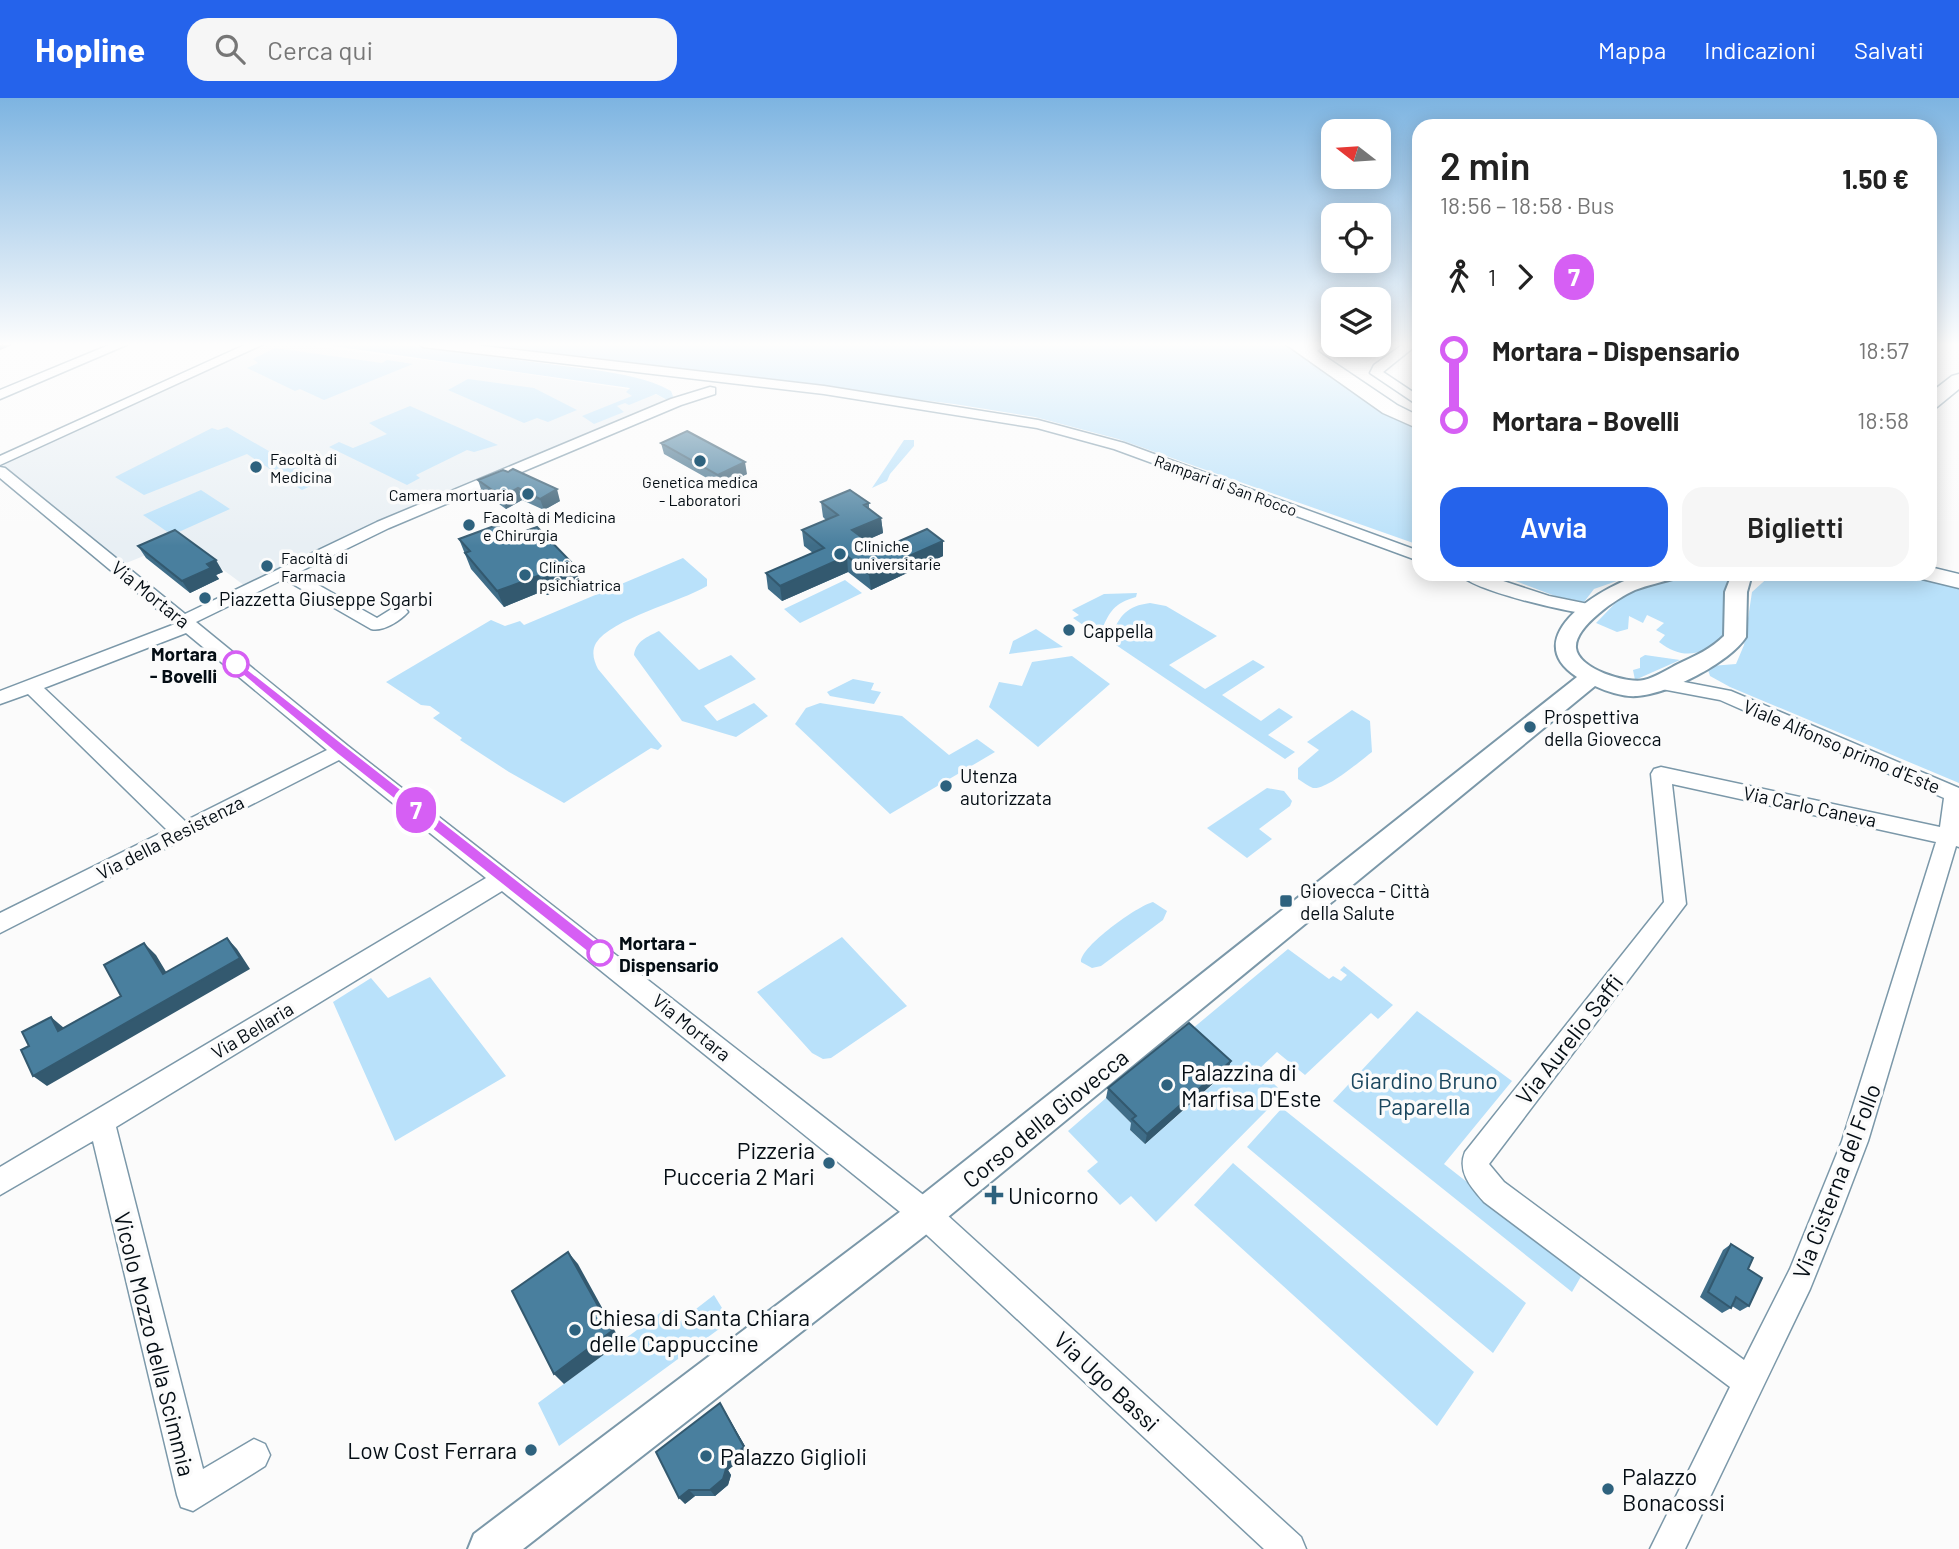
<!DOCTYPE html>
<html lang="it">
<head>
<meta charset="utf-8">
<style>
  body { margin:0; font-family:Barlow,sans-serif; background:#f6f6f6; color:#222; height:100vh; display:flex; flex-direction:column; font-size:26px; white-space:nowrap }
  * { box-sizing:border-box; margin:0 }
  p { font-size:23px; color:#767676 }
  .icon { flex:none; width:38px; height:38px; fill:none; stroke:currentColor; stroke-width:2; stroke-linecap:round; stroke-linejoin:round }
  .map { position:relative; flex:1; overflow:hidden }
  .details { position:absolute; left:1412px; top:21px; width:525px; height:462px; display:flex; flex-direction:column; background:#fff; border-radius:21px; box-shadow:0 4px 18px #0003 }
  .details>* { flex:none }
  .badge { padding:0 14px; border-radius:23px; font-size:24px; line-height:46px }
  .needle { width:46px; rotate:287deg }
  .tools { position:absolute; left:1321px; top:21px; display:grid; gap:14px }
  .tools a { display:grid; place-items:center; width:70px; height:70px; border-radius:14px; background:#fff; box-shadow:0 4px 18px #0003; font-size:35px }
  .map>.badge { position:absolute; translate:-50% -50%; box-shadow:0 0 0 4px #fff }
  .legs { display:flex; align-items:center; gap:10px; height:77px; padding:0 28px; font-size:23px }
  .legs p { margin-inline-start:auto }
  .headline { display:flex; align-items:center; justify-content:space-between; height:119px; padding:0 28px }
  h1 { font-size:38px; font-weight:600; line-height:52px }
  .button { display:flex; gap:14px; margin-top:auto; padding:14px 28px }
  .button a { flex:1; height:80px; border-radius:21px; background:#2563eb; color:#fff; font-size:28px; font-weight:600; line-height:80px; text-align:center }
  .button a+a { background:#f6f6f6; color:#222 }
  ul { padding:0 28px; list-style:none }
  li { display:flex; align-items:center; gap:24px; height:70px; font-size:26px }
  li i { display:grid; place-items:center; width:10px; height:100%; margin:0 9px; background:currentColor }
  li i::after { content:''; width:18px; height:18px; margin:-9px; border:5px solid; border-radius:50%; background:#fff }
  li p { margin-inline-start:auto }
  li:first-child i { background:linear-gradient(#0000 50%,currentColor 0) }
  li:last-child i { background:linear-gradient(currentColor 50%,#0000 0) }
  header { display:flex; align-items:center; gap:42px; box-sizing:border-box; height:98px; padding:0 35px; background:#2563eb; color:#fff }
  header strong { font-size:33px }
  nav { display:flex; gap:38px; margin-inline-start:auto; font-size:24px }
  .search { width:490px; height:63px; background:#f6f6f6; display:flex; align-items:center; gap:18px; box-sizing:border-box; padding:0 24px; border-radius:21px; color:#767676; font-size:26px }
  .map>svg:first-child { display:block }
</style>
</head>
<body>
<header>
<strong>Hopline</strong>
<div class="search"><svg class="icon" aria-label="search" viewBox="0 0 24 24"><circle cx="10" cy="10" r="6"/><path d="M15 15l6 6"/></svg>Cerca qui</div>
<nav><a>Mappa</a><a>Indicazioni</a><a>Salvati</a></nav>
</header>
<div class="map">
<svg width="1959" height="1451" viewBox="0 0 1959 1451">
  <rect width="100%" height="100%" fill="#fbfbfb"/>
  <path fill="#e8eff4" d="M264,245H285L458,266L628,291L657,297L669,303L245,488L183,442L119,468L0,373V365Z"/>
  <path fill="#b9e1fa" d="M311,245H388L595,272C621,276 648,280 671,293L674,301L669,303L656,296L629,307L625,305L617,308L624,314L594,326L582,318L632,298L626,294L630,290Z
    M465,245H1286L1401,320L1419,328V447L1118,341L1035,319L954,306L613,264L587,258L584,260Z
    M275,250L382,265L387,262L413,266L324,302L300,291L295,293L247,270L258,265L253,261Z
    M468,281L534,290L577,312L548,324L537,320L524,325L448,292Z
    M410,308L498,347L474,354L467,352L416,377L420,380L407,387L329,349L339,344L353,350L387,336L369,325Z
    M227,329L321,383L302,392L247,356L144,397L115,379L212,330L218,332Z
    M904,342H914V348L890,376L887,383L872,390Z
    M201,392L230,411L172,437L143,417Z
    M683,460L707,481V488C680,504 611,521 596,545C591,554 594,563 598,571L662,648L658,652L651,650L564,705L509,674L460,642L462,640L433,620L440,615L430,608L421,607L386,584L491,522L505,528L520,523L524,527Z
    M1497,476H1637L1594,491L1584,504L1555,498Z
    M1682,476H1736L1724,539C1701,558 1683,562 1659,544L1665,537L1656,532L1664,525L1647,517L1643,525L1629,518L1628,531L1617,534L1596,525L1627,493Z
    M1772,476H1911L1959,489V685L1730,589L1710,578L1708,572L1711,568L1736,566L1744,547L1752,494Z
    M845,482L862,495L800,525L784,511Z
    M1137,495L1136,499C1114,505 1109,514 1101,534L1096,536L1073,520L1079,517L1072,512L1104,496Z
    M1150,505L1166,508L1217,538L1169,567L1205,591L1253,562L1265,569L1222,597L1261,623L1279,610L1293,619L1268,637L1295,654L1285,661L1116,547L1111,538C1120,517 1127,508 1150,505Z
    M1036,531L1063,549L1009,556L1013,543Z
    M659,533L699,572L731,557L756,581L704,608L717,623L754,605L768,618L736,639L682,623L634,557C636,543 647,539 659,533Z
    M1645,557L1680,562L1635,582L1633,572L1640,570V560Z
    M1072,558L1110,586L1038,649L989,609L999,584L1022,588L1032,564Z
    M853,581L874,585L871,592L881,594L874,606L830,598L827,594Z
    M820,605L902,618L949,657L977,641L995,654L890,716L795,626L806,610Z
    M1352,612L1370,623L1372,654C1360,663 1327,692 1313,690C1308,688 1303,684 1298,681V670L1319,652L1307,644Z
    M1267,690L1284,693L1292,703L1290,708L1259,731L1272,741L1247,760L1207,730Z
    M1153,804L1167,813L1163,822L1101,868L1092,870L1081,864C1080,849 1137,808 1153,804Z
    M842,839L907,908L831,960L823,961L812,955L757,894Z
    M1288,851L1329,881L1333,878L1341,883L1347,877L1340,872L1344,868L1393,907L1378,921L1371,915L1305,977L1277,954L1258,972L1284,995L1156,1124L1131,1098L1120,1107L1087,1073L1098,1064L1068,1033L1106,1000L1134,1028L1130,1032L1145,1046L1227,974L1186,936Z
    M430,879L506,978L395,1043L333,904L371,880L388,900Z
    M1417,913L1512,983L1444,1066L1583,1175L1572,1194L1333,1003Z
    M1282,1010L1526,1205L1493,1255L1247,1049Z
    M1233,1065L1474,1274L1437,1328L1194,1107Z
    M714,1197L730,1223L559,1348L538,1305L664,1212L674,1228Z"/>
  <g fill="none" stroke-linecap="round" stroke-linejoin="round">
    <defs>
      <path id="minor" d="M114,245H131L0,301V292Z
        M249,245H266L0,367V358Z
        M417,245H457L824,288L1038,322L1124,345L1419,453V463L1114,351L1037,330L824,296L423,249Z
        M1312,245H1326L1311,258H1303V252Z
        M1405,245H1419L1383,274L1419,298V308L1370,275L1374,267Z
        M710,289L715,290V296L681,307L389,430L297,475L377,520L393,510H405L408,514C400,523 383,534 371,531L284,481L196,524L348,648L935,1106L1301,1439L1306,1451H1264L915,1126L502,793L116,1029L203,1371L254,1341L265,1346L270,1357L265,1368L193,1413L181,1409L177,1397L93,1043L0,1097V1069L486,780L339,662L0,835V815L167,732L28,596L0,606V593L175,526L0,380V369L5,370L185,516L377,424L671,301ZM186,535L327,652L185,723L44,590Z
        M1459,476H1482L1549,498L1598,508L1601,512L1592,517C1565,513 1476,494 1459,476Z
        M1658,579L1731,593L1959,690V749L1956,748L1868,1043L1841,1114L1810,1191L1685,1451H1650L1730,1289L1484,1104C1471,1089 1457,1074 1465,1054L1664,804L1651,676L1654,671L1661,669L1940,729L1944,700L1720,602L1651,589L1649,585ZM1672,686L1936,744L1842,1043L1790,1171L1744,1262L1504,1084L1489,1066L1686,806Z"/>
      <path id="tertiary" d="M1644,476H1679L1676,480C1662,484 1648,487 1635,492C1617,500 1574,529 1576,550C1578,571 1627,586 1644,582C1656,579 1668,571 1678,566C1695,558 1711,551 1724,538L1725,494L1732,476H1752L1747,494L1746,539C1729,565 1668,596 1637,598C1623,599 1608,594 1595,588L937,1128L523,1451H468L474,1436L913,1104L1577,579C1515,539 1605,486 1644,476Z"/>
      <path id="secondary" d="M1284,245H1305L1397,307L1419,318V331L1383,315Z
        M1959,276V291L1937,309L1930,311V295L1952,278Z
        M1930,469L1959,476V490L1922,481L1918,476H1930Z"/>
    </defs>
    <use href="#minor" stroke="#7b98a9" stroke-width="3"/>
    <use href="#tertiary" stroke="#7b98a9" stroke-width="4"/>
    <use href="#secondary" stroke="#7b98a9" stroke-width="3"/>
    <use href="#minor" fill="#fff" fill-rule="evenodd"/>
    <use href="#tertiary" fill="#fff" fill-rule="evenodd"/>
    <use href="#secondary" fill="#fff" fill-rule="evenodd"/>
  </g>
  <path fill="#3f6d88" d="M661,345L747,376L721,388L664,356Z
    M503,372L560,403L544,412L522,402L506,411L482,394L478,382Z
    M821,404L869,405V411L881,420L883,435L866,442L879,452L943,443V458L871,492L848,474L782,503L768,491L766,475L813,455L804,448L802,432L826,422L823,419Z
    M459,441L580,484L547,497L543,493L504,509L471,471Z
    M138,448L223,474L216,477L219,481L190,495L146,460Z
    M1231,963L1227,973L1145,1046L1130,1032L1131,1025L1106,1000L1108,990Z
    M1731,1146L1749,1208L1740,1213L1732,1208L1731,1210L1722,1215L1700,1199L1723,1152Z
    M720,1305L749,1355L728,1372L731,1377L728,1387L715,1398H695L685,1406Z"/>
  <path fill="#33596f" d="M0,245H17L0,252Z
    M745,364L747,376L721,388L718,377Z
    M518,390L522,402L506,411L502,399Z
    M557,391L560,403L544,412L540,401Z
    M881,420L883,435L854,448L852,432Z
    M943,443V458L871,492L869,476Z
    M847,458L848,474L782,503L780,488Z
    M216,462L223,474L216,477L219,481L190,495L182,483L207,466Z
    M575,468L580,484L547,497L541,481Z
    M538,478L543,493L504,509L497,493Z
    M227,840L237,851L250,871L47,988L33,978Z
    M144,845L156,857L174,887L163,876Z
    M51,919L64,930L58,933Z
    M1231,963L1227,973L1145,1046L1147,1036Z
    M568,1154L578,1166L621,1244L564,1286L554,1276Z
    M720,1305L749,1355L728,1372L731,1377L728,1387L715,1398L710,1392L723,1366Z
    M689,1392L695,1398L685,1406L679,1400Z"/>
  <path fill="#497f9e" stroke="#33596f" stroke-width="2" d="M687,333L745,364L718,377L661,345Z
    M513,371L557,391L540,401L518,390L502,399L478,382L503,372L508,374Z
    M850,392L869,405L864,407L881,420L852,432L879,452L927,431L943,443L869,476L847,458L780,488L766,475L824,450L802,432L838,417L821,404Z
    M497,427L509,439L537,429L575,468L541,481L538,478L497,493L465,455L470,453L459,441Z
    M175,432L216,462L207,466L211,470L182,483L138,448Z
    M227,840L240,860L33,978L21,952L29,948L22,934L51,919L58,933L121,898L104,867L144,845L163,876Z
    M1189,925L1231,963L1147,1036L1132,1021L1136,1018L1108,990Z
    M1731,1146L1753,1160L1748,1171L1762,1180L1749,1208L1736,1199L1731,1210L1708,1194Z
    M568,1154L612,1233L554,1276L512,1193Z
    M720,1305L744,1349L723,1366L726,1371L723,1381L710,1392H689L679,1400L656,1354Z"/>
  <linearGradient id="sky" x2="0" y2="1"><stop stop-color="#7db4e1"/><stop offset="0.55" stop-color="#fdfdfd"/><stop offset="1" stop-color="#fdfdfd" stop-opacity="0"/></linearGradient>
  <rect width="1959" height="448" fill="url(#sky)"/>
  <path fill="#d65ff4" stroke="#fff" stroke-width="2" d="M236,562L605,851L608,855L605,860H595L337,656L232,568L230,566Z"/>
  <g fill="#2e627e" stroke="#fbfbfb" stroke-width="2.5">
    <circle cx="700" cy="363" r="7"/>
    <circle cx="256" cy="369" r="7"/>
    <circle cx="528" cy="396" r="7"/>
    <circle cx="469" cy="427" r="7"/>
    <circle cx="840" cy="456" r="7"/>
    <circle cx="267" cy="468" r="7"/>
    <circle cx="525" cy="477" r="7"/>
    <circle cx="205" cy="500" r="7"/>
    <circle cx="1069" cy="532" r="7"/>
    <circle cx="1530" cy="629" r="7"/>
    <circle cx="946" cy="688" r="7"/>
    <rect x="1279" y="796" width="14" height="14" rx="3.5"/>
    <circle cx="1167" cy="987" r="7"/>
    <circle cx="829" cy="1065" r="7"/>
    <path d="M990.5 1086.5h7v7h7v7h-7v7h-7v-7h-7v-7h7z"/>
    <circle cx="575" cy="1232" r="7"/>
    <circle cx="531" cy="1352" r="7"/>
    <circle cx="706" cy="1358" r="7"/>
    <circle cx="1608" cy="1391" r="7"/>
  </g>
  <g fill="#fff" stroke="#d65ff4" stroke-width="3.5">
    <circle cx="236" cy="566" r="12"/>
    <circle cx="600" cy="855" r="12"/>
  </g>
  <g text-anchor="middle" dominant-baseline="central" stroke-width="7" stroke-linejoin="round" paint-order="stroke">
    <g font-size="16" fill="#040d14" stroke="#fbfbfb" text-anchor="start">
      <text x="270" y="360">Facoltà di<tspan x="270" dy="18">Medicina</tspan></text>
      <text x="700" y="383" text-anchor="middle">Genetica medica<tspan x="700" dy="18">- Laboratori</tspan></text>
      <text x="514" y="396" text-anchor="end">Camera mortuaria</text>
      <text x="483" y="418">Facoltà di Medicina<tspan x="483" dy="18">e Chirurgia</tspan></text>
      <text x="854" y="447">Cliniche<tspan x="854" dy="18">universitarie</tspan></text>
      <text x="281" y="459">Facoltà di<tspan x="281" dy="18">Farmacia</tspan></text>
      <text x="539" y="468">Clinica<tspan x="539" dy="18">psichiatrica</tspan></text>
    </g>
    <g font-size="16" fill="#040d14" stroke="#fbfbfb">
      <text transform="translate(1226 387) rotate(20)">Rampari di San Rocco</text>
    </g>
    <g font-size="19" fill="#040d14" stroke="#fbfbfb">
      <text transform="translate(151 496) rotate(39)">Via Mortara</text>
      <text transform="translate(1842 648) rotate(23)">Viale Alfonso primo d'Este</text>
      <text transform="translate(1810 708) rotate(12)">Via Carlo Caneva</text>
      <text transform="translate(170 739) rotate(-27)">Via della Resistenza</text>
      <text transform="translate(692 929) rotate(39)">Via Mortara</text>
      <text transform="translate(252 932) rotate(-31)">Via Bellaria</text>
    </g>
    <g font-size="19" fill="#040d14" stroke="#fbfbfb" text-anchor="start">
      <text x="219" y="500">Piazzetta Giuseppe Sgarbi</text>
      <text x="1083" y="532">Cappella</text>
      <text x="1544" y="618">Prospettiva<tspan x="1544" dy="22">della Giovecca</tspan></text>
      <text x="960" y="677">Utenza<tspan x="960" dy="22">autorizzata</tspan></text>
      <text x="1300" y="792">Giovecca - Città<tspan x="1300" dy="22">della Salute</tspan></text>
    </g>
    <g font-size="19" font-weight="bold" fill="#040d14" stroke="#fbfbfb" text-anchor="end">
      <text x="217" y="555">Mortara<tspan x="217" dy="22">- Bovelli</tspan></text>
      <text x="619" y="844" text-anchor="start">Mortara -<tspan x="619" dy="22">Dispensario</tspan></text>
    </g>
    <g font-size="23" fill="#040d14" stroke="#fbfbfb">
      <text transform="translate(1569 941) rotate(-52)">Via Aurelio Saffi</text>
      <text transform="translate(1045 1020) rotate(-39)">Corso della Giovecca</text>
      <text transform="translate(1836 1083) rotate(-69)">Via Cisterna del Follo</text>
      <text transform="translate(155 1246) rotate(76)">Vicolo Mozzo della Scimmia</text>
      <text transform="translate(1107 1283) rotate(43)">Via Ugo Bassi</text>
    </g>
    <g font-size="23" fill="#040d14" stroke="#fbfbfb" text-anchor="start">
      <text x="1181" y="974">Palazzina di<tspan x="1181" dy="26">Marfisa D'Este</tspan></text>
      <text x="815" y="1052" text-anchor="end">Pizzeria<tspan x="815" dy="26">Pucceria 2 Mari</tspan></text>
      <text x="1008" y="1097">Unicorno</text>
      <text x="589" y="1219">Chiesa di Santa Chiara<tspan x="589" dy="26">delle Cappuccine</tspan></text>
      <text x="517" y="1352" text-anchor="end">Low Cost Ferrara</text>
      <text x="720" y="1358">Palazzo Giglioli</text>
      <text x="1622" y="1378">Palazzo<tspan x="1622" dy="26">Bonacossi</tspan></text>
    </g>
    <g font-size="23" fill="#1b475f" stroke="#fbfbfb">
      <text x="1424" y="982">Giardino Bruno<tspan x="1424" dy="26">Paparella</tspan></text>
    </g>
  </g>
</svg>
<div class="tools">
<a><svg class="needle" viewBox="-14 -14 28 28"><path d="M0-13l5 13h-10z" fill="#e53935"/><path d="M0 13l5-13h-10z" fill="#767676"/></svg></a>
<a><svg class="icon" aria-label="locate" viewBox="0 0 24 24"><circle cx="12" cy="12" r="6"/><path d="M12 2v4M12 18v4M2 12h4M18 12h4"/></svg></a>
<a><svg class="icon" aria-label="layers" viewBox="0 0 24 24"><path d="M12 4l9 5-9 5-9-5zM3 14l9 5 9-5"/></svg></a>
</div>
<b class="badge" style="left:416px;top:712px;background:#d65ff4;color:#fff">7</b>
<section class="details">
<div class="headline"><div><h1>2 min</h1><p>18:56 – 18:58 · Bus</p></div><b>1.50 €</b></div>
<div class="legs"><svg class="icon" aria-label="walk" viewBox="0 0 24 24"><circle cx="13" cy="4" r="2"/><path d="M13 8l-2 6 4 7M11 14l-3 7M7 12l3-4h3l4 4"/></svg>1<svg class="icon" aria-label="forward" viewBox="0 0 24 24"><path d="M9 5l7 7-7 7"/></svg><b class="badge" style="background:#d65ff4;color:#fff">7</b></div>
<ul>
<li><i style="color:#d65ff4"></i><b>Mortara - Dispensario</b><p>18:57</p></li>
<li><i style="color:#d65ff4"></i><b>Mortara - Bovelli</b><p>18:58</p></li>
</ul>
<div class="button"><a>Avvia</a><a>Biglietti</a></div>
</section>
</div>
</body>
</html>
